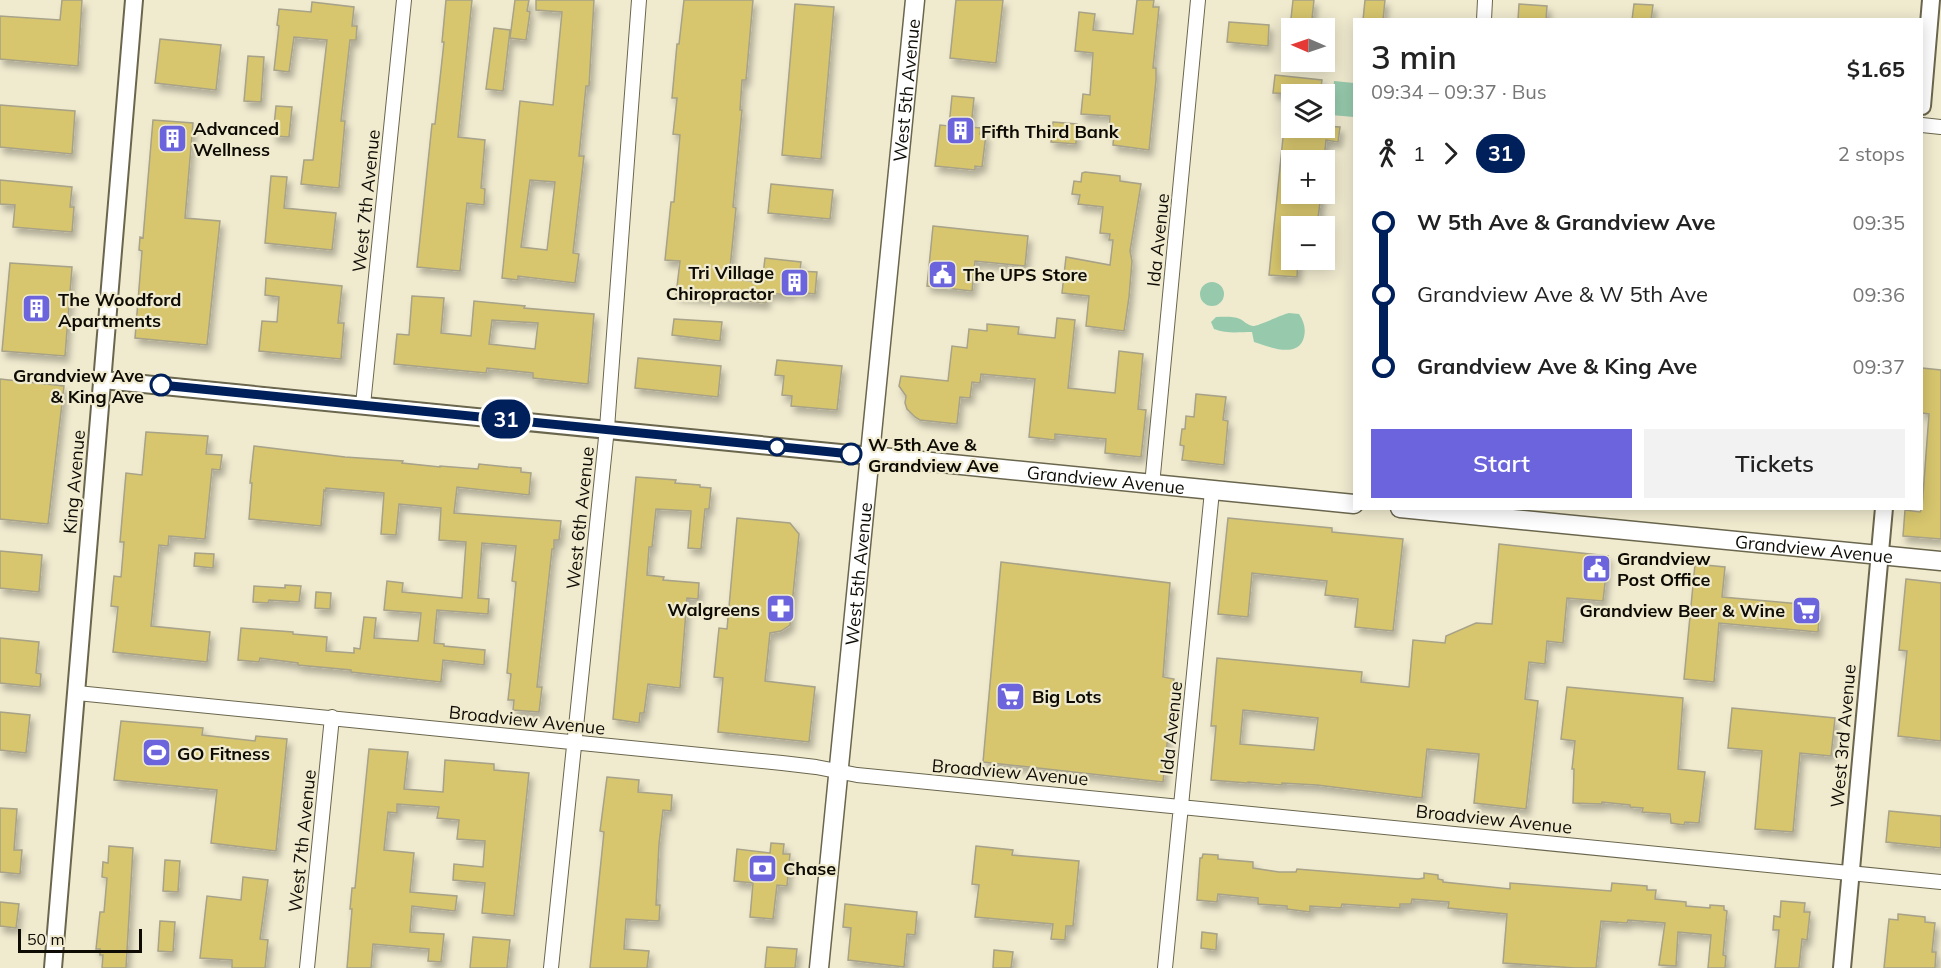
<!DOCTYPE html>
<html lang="en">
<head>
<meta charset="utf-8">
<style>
  body { margin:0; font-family:Mulish,sans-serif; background:#f2f2f2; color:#222; height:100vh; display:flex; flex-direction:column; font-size:22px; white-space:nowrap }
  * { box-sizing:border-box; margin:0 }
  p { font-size:20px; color:#767676 }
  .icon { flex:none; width:33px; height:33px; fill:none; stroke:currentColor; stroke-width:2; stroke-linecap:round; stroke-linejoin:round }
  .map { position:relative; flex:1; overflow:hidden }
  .panel { position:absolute; left:1353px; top:18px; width:570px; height:492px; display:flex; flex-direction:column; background:#fff; border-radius:0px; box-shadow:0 3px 15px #0003 }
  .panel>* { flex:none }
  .badge { padding:0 12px; border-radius:20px; font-size:21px; line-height:39px }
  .needle { width:39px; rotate:272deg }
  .fabs { position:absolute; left:1281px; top:18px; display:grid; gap:12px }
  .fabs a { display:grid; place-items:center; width:54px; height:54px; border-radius:0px; background:#fff; box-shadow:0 3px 15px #0003; font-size:30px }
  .scale { position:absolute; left:18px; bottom:15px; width:124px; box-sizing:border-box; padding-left:6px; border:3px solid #0d0b04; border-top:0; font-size:16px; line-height:21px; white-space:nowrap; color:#0d0b04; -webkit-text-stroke:4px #f0ebcf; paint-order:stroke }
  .map>.badge { position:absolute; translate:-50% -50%; box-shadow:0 0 0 3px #fff }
  .legs { display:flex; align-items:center; gap:9px; height:66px; padding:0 18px; font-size:20px }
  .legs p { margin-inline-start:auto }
  .summary { display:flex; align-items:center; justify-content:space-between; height:102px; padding:0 18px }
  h1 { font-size:33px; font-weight:600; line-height:45px }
  .button { display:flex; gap:12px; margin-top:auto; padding:12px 18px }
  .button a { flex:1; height:69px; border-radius:0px; background:#6b64dd; color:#fff; font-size:24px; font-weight:600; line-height:69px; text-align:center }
  .button a+a { background:#f2f2f2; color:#222 }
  ul { padding:0 18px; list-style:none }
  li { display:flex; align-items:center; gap:21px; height:72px; font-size:22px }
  li i { display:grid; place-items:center; width:9px; height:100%; margin:0 8px; background:currentColor }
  li i::after { content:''; width:15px; height:15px; margin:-8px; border:4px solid; border-radius:50%; background:#fff }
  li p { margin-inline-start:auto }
  li:first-child i { background:linear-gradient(#0000 50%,currentColor 0) }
  li:last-child i { background:linear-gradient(currentColor 50%,#0000 0) }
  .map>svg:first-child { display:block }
</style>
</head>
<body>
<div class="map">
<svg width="1941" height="968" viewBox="0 0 1941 968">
  <defs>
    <filter id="shadow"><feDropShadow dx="3.5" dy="6" stdDeviation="3" flood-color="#0004"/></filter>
  </defs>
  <rect width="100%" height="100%" fill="#f0ebcf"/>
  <path fill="#97caad" d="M1334,81L1354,83V117L1331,115Z
    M1200 294a12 12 0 1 1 24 0a12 12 0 1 1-24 0Z
    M1289,313L1299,314C1304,321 1306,329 1304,337C1299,359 1269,347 1254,342L1252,332C1238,332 1227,334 1214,329L1211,322L1216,317C1224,317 1233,316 1240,319C1244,321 1247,325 1253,326C1258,326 1281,315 1289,313Z"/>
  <path fill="#d7c66e" stroke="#a7a288" stroke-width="1.5" fill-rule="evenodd" filter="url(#shadow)" d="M62,0H82L78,66L0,59V16L60,20Z
    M446,0H472L458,137L485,140L481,188L485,189L484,205L467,203L460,271L417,267L432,124H435L444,42H442Z
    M515,0H529L527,11L530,12L526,40L510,38Z
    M536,0H594L589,86H586L579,156H584L573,253L579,254L575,283L518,276V280L502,278L520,101L553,105L562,12L536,10ZM530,180L555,182L547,250L521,247Z
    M684,0H753L746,80H742L740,110H742L733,207L736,208L729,278L762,283L765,258L801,262L800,271L817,272L815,294L791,291V295L767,293L766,303L676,295L680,261L665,260L671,202H674L680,135L673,134L677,98H672L677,44H679Z
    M956,0H1003L996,63L950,58Z
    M1137,0H1154L1153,7H1159L1153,68H1156V80L1149,150L1113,145L1114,132L1109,131L1110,116L1081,114L1083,94L1090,95L1093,53L1075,51L1079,12L1095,14L1093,30L1133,34Z
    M1293,0H1314L1311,28H1290Z
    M1365,0H1385L1383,20H1363Z
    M312,2L354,7L352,26H357L356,40H350L341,121H345L339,188L301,184L304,160H313L327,40L294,37L289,72L274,70L279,26L277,25L279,9L311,12Z
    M795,4L834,7L821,159L782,155Z
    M1519,4L1547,6L1546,20H1518Z
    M1634,4L1653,5L1651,20H1632Z
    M1229,22L1269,25L1268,46L1227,42Z
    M494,28L510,30L503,91L486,89Z
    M160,39L221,45L216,90L155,83Z
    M248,56L264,57L261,102L244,101Z
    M1275,75L1322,80L1320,94L1273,93Z
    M952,96L974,98L971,127L981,128L980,134H986L982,167L975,166V170L935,166L940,125L949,126Z
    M0,105L75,111L72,154L0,147Z
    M276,106L292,107L289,137L273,136Z
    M153,120L193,123L185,218L220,221L207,345L135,338L142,251L139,250L140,237L143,238Z
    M1053,122L1077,124L1076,144L1051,142Z
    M1324,126L1340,127L1338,142L1326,140L1324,160H1292V194H1321L1317,226H1292V260H1298L1297,277L1269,275L1284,128H1324Z
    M1085,172L1120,176V181L1141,184L1130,251L1132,261L1129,297L1124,331L1086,326L1089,296L1062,293L1066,257L1110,265L1113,240H1109L1110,234L1100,233L1103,207L1078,204L1080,195L1072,194L1074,181L1081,182L1082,173Z
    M271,176L287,177L284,208L336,213L332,250L265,243Z
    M0,180L72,187L70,207H74L72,232L13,227L15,205L0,204Z
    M771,184L833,190L830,219L768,213Z
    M933,226L1028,236L1025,266L975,261L972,291L927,286Z
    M10,263L72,267L65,356L2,351Z
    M266,278L342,286L338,323H344L341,359L259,351L262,321L277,322L279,297L265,295Z
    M412,296L444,298L441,333L471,336L474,301L525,306L524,308L594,314L588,384L533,378V373L487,368L486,373L394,364L397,334L409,335ZM492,320L538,323L535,349L489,344Z
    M1057,318L1075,320L1068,388L1115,393L1119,351L1143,354L1138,409L1146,410L1141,457L1105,453L1106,439L1055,434V440L1029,437L1035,379L981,374L980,383L972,382L970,398L960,397L957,424L920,420L915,417L907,409L905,403L906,396L899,386L901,376L948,381L952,346L967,348L969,329L987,331V324L1019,327L1018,334L1055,338Z
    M674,319L722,322L720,341L672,335Z
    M638,358L721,366L718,397L635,388Z
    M777,360L842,366L837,410L791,406L792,396L782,395L784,376L775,375Z
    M1922,368L1941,370V539L1903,536L1905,510L1920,512L1922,508L1929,414L1922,413Z
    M0,379L64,386L48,524L0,519Z
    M1196,394L1226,397L1223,420L1228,421L1224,465L1182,460L1184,446L1180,445L1182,429H1185L1186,416L1194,417Z
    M146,432L208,436L206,454L222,455L220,470L212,469L205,539L169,536L168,546L159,545L151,626L210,632L207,662L113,652L118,607L111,606L114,576L121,577L124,542H120L126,473L142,475Z
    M254,446L345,457L403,461L402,463L440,467V466L478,469L479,464L508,467L521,468V472L531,473L529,495L457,487L454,513L561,521L559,540H554V549H552L537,687H542L539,712L513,710L514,700H508L511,674L507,673L516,582L512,581L516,546L482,543L478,598L489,599L488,614L437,610L434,643L444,644V646L485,650L484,665L443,660L441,682L351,672V670L298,665V663L260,658L259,662L238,660L241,628L293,632V634L327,637L326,651L354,653V648L360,649L364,617L376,618L374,638L418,641L421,613L384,610L387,581L403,583L402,592L462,598L466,542L439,540L441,508L399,504L396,535L381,534L384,493L326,488V491L324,490L321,526L249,519L252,483H250Z
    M636,477L676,480L675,483L700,485V487L711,488L709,509H705L701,549L688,548L691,511L656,509L652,547H649L647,575L664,577L663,580L699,583L698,599L687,598L680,688L648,684L644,713H640L639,723L613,719Z
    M737,518L790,523L799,534L790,625L781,631L770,633L765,681L815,687L809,742L718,732L723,678L714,677L719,628L727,629Z
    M1228,518L1332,528V532L1403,539L1393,631L1355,627L1358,599L1325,595L1327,581L1252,573L1248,617L1218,614Z
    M1499,544L1608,556L1603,601L1567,598L1563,643L1547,641L1545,664L1529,662L1525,699L1538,701L1526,809L1474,803L1479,754L1427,749L1422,798L1317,785L1282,783V785L1248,782L1247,783L1211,780L1216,726H1211L1217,658L1362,672L1361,682L1409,687L1413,640L1445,643L1446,636L1476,623L1492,624ZM1243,710L1318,718L1314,750L1240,744Z
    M0,551L42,555L39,592L0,588Z
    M195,553L214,554L213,568L194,566Z
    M1001,562L1170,583L1163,677L1174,679L1163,782L983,762Z
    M1695,564L1725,567L1722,597L1812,605V608L1820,609L1818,632L1719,623L1714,682L1684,679Z
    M1906,579L1941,583V741L1898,736L1907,651L1899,650Z
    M285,585L301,586L299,602L269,600L268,603L253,602L254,586L285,588Z
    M316,592L331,593L330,609L315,608Z
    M0,638L39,642L36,673L41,674L40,687L0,683Z
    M1567,687L1683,698L1678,769L1705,772L1699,823L1685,822L1684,825L1671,823L1670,814L1642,812L1643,808L1630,807V805L1602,802V804L1573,803L1574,769H1572L1575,741L1561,739Z
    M1732,708L1835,718L1831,756L1800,753L1793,832L1755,829L1762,751L1728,748Z
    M0,712L30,715L26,753L0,750Z
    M121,721L203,728L202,735L255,741L256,736L287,739L276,851L211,843L217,790L114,780Z
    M369,749L408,752L404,789L443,792L445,760L494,764V770L529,773L514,916L482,913L485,883L453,880L454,864L483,867L485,841L457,839L459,820L437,818L439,807L397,804V813L388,812L384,850L414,853L410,892L457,896L455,911L412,906L410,932L444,934L441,962L428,961L429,949L373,944L371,968H347L352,909H350L352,888H355Z
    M607,777L639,780L638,792L672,795L671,811L663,810L659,844L656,905H660L659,921L626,919L624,949L649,951L647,968H590L604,832L600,831Z
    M0,808L17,809L14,850H22L20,874L0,872Z
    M1889,811L1941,816V848L1886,842Z
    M771,843L784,844L783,854H790L787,886L777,885L773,919L750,917L753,883L734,881L737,849L770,853Z
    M109,846L133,848L126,968H102L103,955H100V949H96L100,912H104L107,878L102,877L103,862L108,863Z
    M976,846L1013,850L1012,855L1079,861L1073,926H1066L1065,940L1051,939L1053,924L975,917L979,885L972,884Z
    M1203,854L1218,855V859L1253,862V868L1279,872H1296L1297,869L1418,879L1424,878V873L1438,875V879L1443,880V882L1510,889V883L1611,891L1612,883L1647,886V890H1656L1655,899L1686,902V906L1710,908V905L1724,906V910L1727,911L1723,955L1726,956L1725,968H1708L1711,935L1678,932L1676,966L1659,965L1665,923L1628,920L1627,923L1601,921L1596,968H1575L1503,963L1507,914L1448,908L1449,902L1412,899L1411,904H1400V908L1342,904L1341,908L1310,906V912L1287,909V906L1258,904V898L1218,894L1217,902L1197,900L1200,858H1202Z
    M165,860L180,861L178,892L163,891Z
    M243,877L268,880L260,939L268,940L265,968H232V960L200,958L207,896L241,900Z
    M1781,901L1805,903L1804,912H1810L1807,940L1802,939L1799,968H1775L1779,930H1773L1774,916L1780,917Z
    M0,902L19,904L16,928L0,926Z
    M845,904L917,912L915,935L907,934L904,967L848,960L851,928L843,927Z
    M1898,914L1925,917V922L1935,923L1932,952H1936L1935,968H1884L1889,919L1898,920Z
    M160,921L175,922L173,952L158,951Z
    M1202,932L1217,934L1216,950L1201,948Z
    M473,937L510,940L507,968H470Z
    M767,947L797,949L795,968H765Z
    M994,950L1013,952L1011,968H993Z"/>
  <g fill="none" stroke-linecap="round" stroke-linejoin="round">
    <defs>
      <path id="minor" d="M1484,20L1485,0
        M1922,125L1941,127
        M363,405L404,0
        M1152,485L1198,0
        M77,693L782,763L816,767L857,775L1941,882
        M307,968L332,717
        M551,968L607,428L639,0
        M1165,968L1212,491"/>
      <path id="tertiary" d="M1922,106L1931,0
        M103,380L871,456
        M53,968L134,0
        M1842,968L1884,508"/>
      <g id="secondary">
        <path id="s1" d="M871,456L1354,504"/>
        <path id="s2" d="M1400,508L1941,561"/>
        <path id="s3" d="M819,968L915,0"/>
      </g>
    </defs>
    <use href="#minor" stroke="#6a664d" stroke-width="16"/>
    <use href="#tertiary" stroke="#6a664d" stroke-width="20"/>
    <use href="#secondary" stroke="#6a664d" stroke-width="21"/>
    <use href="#minor" stroke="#fff" stroke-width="14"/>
    <use href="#tertiary" stroke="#fff" stroke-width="16"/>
    <use href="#secondary" stroke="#fff" stroke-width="18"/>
  </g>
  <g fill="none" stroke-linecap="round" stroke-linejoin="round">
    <defs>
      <path id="line-1" d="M161,385L851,454"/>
    </defs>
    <use href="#line-1" stroke="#fff" stroke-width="14"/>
    <use href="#line-1" stroke="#00205b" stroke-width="9"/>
  </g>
  <defs>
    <symbol id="building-square" viewBox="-11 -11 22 22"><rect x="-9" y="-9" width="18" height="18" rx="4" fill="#6b64dd" stroke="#f0ebcf"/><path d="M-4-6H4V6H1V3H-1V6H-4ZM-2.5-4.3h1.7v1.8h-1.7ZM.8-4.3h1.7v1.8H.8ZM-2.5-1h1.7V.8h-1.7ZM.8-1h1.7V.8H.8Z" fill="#fff"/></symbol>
    <symbol id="civic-square" viewBox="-11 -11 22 22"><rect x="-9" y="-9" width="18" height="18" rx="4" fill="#6b64dd" stroke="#f0ebcf"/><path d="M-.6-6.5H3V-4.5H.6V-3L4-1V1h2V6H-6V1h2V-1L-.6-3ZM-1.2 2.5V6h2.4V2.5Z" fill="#fff"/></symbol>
    <symbol id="pharmacy-square" viewBox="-11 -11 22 22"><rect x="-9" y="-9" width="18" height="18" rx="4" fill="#6b64dd" stroke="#f0ebcf"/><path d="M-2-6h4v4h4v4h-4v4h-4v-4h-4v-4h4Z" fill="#fff"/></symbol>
    <symbol id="supermarket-square" viewBox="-11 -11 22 22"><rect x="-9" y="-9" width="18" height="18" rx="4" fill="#6b64dd" stroke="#f0ebcf"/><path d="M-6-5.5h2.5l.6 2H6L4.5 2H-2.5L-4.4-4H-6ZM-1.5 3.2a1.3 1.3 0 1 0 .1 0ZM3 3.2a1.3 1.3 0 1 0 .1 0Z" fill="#fff"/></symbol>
    <symbol id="stadium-square" viewBox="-11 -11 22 22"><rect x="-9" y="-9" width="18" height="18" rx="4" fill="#6b64dd" stroke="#f0ebcf"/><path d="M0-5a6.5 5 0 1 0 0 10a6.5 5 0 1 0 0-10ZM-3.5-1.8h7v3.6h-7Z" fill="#fff"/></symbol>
    <symbol id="bank-square" viewBox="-11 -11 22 22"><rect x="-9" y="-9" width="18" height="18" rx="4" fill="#6b64dd" stroke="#f0ebcf"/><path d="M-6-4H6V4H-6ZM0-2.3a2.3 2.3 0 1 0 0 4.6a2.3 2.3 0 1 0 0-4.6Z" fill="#fff"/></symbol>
  </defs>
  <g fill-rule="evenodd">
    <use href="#building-square" x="944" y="114" width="33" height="33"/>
    <use href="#building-square" x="156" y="122" width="33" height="33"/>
    <use href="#civic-square" x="926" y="258" width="33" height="33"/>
    <use href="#building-square" x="778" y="266" width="33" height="33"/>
    <use href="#building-square" x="20" y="292" width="33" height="33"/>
    <use href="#civic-square" x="1580" y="552" width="33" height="33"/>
    <use href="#pharmacy-square" x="764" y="592" width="33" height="33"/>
    <use href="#supermarket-square" x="1790" y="594" width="33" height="33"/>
    <use href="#supermarket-square" x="994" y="680" width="33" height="33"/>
    <use href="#stadium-square" x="140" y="736" width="33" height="33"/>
    <use href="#bank-square" x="746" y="852" width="33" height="33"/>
  </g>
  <g fill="#fff" stroke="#00205b" stroke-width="3">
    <circle cx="161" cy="385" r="10"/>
    <circle cx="777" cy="447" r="8"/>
    <circle cx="851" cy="454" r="10"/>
  </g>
  <g text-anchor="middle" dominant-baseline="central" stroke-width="4.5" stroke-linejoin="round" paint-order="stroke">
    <g font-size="18" fill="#0d0b04" stroke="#f0ebcf">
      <text stroke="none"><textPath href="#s3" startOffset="882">West 5th Avenue</textPath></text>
      <text transform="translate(366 201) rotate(-84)">West 7th Avenue</text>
      <text transform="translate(1158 240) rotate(-84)">Ida Avenue</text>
      <text stroke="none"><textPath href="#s1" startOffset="236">Grandview Avenue</textPath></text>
      <text transform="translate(74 482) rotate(-85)">King Avenue</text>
      <text transform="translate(580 518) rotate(-84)">West 6th Avenue</text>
      <text stroke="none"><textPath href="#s2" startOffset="416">Grandview Avenue</textPath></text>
      <text stroke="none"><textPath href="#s3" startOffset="396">West 5th Avenue</textPath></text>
      <text transform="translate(527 720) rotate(6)">Broadview Avenue</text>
      <text transform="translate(1171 728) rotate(-84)">Ida Avenue</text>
      <text transform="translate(1843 736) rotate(-85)">West 3rd Avenue</text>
      <text transform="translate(1010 772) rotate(5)">Broadview Avenue</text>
      <text transform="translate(1494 819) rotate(6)">Broadview Avenue</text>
      <text transform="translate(302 841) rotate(-84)">West 7th Avenue</text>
    </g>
    <g font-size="18" font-weight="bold" fill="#0d0b04" stroke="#f0ebcf" text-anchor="start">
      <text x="193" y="128">Advanced<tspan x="193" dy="21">Wellness</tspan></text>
      <text x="981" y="131">Fifth Third Bank</text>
      <text x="774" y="272" text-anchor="end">Tri Village<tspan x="774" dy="21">Chiropractor</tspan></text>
      <text x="963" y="274">The UPS Store</text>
      <text x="58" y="299">The Woodford<tspan x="58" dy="21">Apartments</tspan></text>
      <text x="1617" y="558">Grandview<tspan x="1617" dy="21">Post Office</tspan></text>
      <text x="760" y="609" text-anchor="end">Walgreens</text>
      <text x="1785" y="610" text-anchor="end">Grandview Beer &amp; Wine</text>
      <text x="1032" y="696">Big Lots</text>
      <text x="177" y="753">GO Fitness</text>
      <text x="783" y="868">Chase</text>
    </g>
    <g font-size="18" font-weight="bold" fill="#0d0b04" stroke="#f0ebcf" text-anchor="end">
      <text x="144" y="375">Grandview Ave<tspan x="144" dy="21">&amp; King Ave</tspan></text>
      <text x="868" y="444" text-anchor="start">W 5th Ave &amp;<tspan x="868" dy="21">Grandview Ave</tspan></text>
    </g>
  </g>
</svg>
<div class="fabs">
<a><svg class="needle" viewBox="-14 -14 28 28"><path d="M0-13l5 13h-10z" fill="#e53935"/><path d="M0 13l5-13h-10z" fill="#767676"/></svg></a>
<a><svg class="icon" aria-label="layers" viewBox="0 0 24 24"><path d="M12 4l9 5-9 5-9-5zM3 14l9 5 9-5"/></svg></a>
<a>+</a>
<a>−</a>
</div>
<div class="scale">50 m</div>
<b class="badge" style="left:506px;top:419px;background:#00205b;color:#fff">31</b>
<section class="panel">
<div class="summary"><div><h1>3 min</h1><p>09:34 – 09:37 · Bus</p></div><b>$1.65</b></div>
<div class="legs"><svg class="icon" aria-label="walk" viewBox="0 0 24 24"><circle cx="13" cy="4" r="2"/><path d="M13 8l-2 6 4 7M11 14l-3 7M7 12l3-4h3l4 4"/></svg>1<svg class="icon" aria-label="forward" viewBox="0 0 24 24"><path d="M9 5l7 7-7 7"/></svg><b class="badge" style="background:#00205b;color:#fff">31</b><p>2 stops</p></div>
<ul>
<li><i style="color:#00205b"></i><b>W 5th Ave &amp; Grandview Ave</b><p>09:35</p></li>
<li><i style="color:#00205b"></i><span>Grandview Ave &amp; W 5th Ave</span><p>09:36</p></li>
<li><i style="color:#00205b"></i><b>Grandview Ave &amp; King Ave</b><p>09:37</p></li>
</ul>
<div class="button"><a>Start</a><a>Tickets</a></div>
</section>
</div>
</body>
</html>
